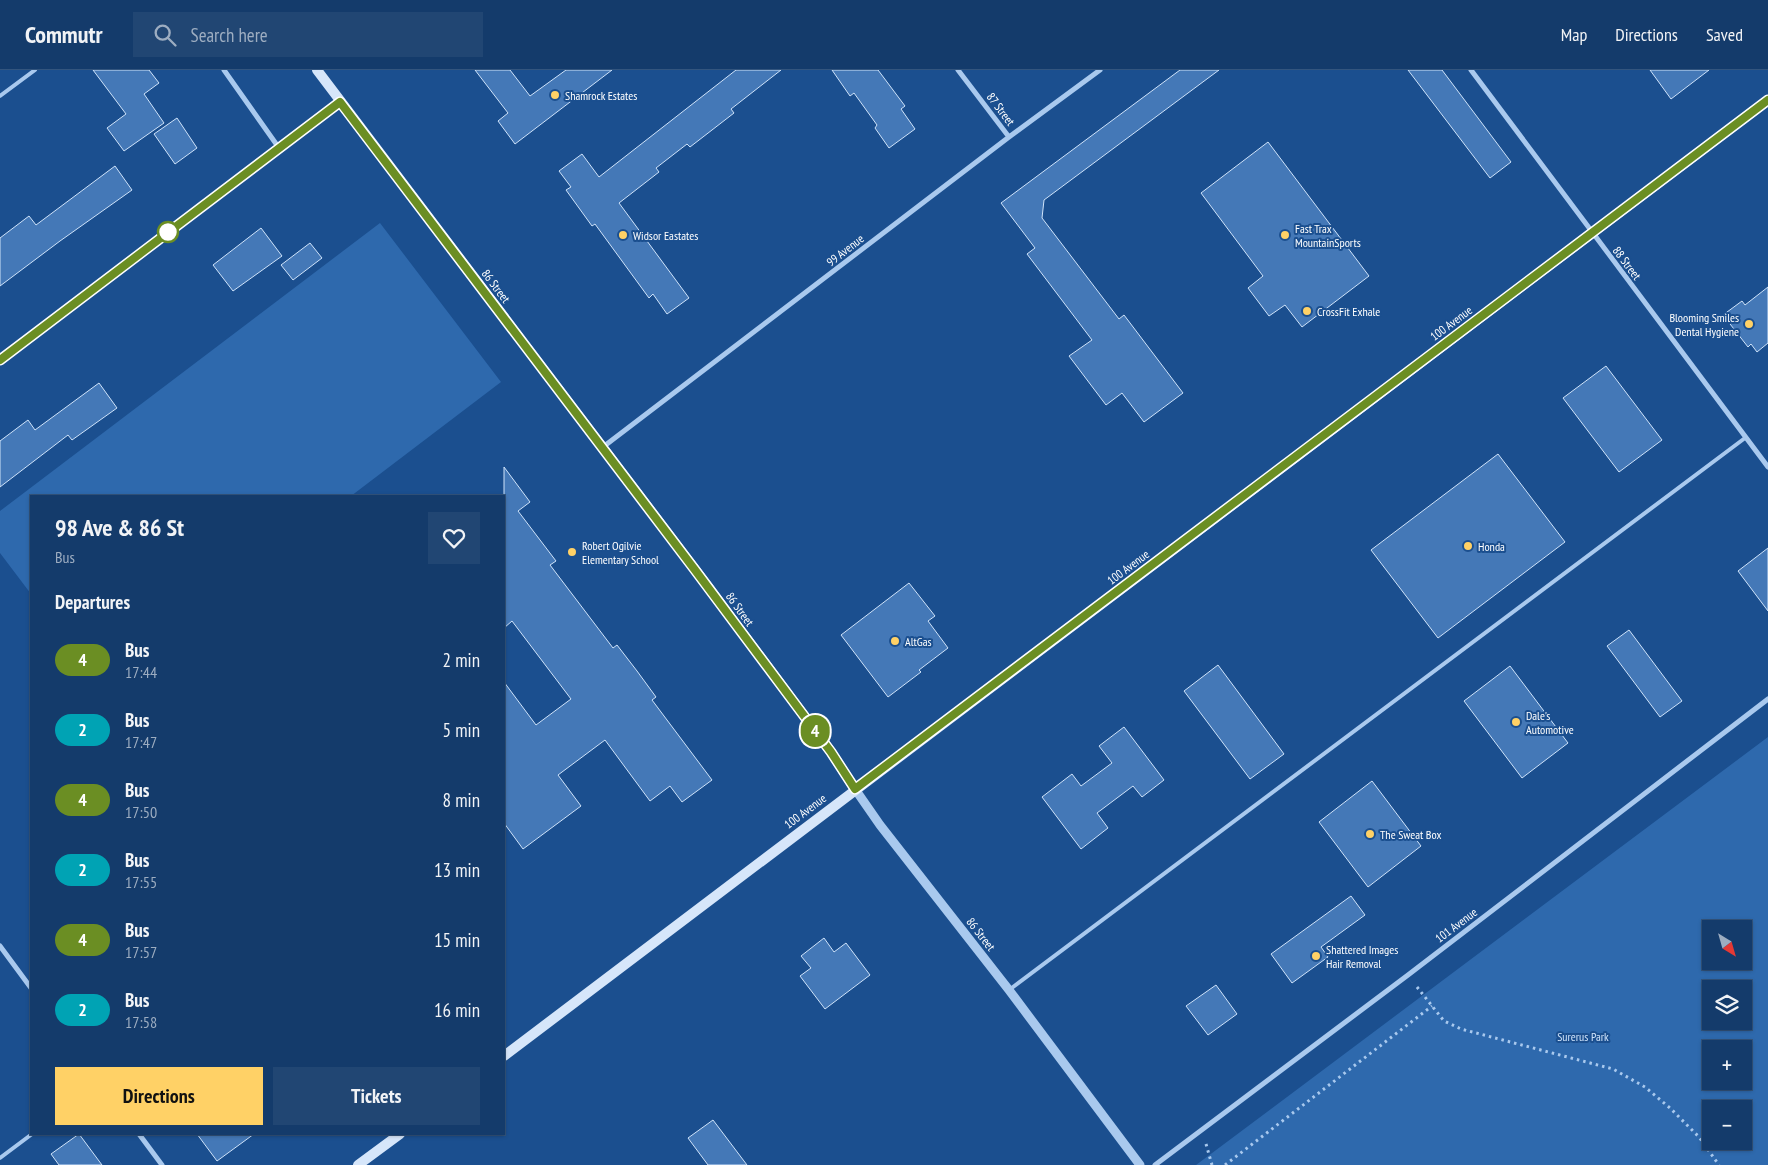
<!DOCTYPE html>
<html lang="en">
<head>
<meta charset="utf-8">
<style>
  body { margin:0; font-family:"PT Sans Narrow",sans-serif; background:#214673; color:#f1f3f6; height:100vh; display:flex; flex-direction:column; font-size:19px; white-space:nowrap }
  * { box-sizing:border-box; margin:0 }
  p { font-size:16px; color:#9dadc1 }
  .icon { flex:none; width:28px; height:28px; fill:none; stroke:currentColor; stroke-width:2; stroke-linecap:round; stroke-linejoin:round }
  .map { position:relative; flex:1; overflow:hidden }
  .side { position:absolute; left:30px; top:425px; width:475px; height:640px; display:flex; flex-direction:column; background:#143b6b; border-radius:0px; box-shadow:0 1px 4px #0004,0 0 0 1px #33557e }
  .side>* { flex:none }
  .badge { padding:0 10px; border-radius:16px; font-size:18px; line-height:32px }
  .needle { width:32px; rotate:143deg }
  .buttons { position:absolute; left:1702px; top:850px; display:grid; gap:10px }
  .buttons a { display:grid; place-items:center; width:50px; height:50px; border-radius:0px; background:#143b6b; box-shadow:0 1px 4px #0004,0 0 0 1px #33557e; font-size:25px }
  .map>.badge { position:absolute; translate:-50% -50%; box-shadow:0 0 0 2px #fff }
  h2 { padding:0 25px; font-size:19px; line-height:45px }
  .round { display:grid; place-items:center; flex:none; width:52px; height:52px; border-radius:0px; background:#214673 }
  .headline { display:flex; align-items:center; justify-content:space-between; height:85px; padding:0 25px }
  h1 { font-size:24px; font-weight:800; line-height:38px }
  .action { display:flex; gap:10px; margin-top:auto; padding:10px 25px }
  .action a { flex:1; height:58px; border-radius:0px; background:#ffd166; color:#111; font-size:20px; font-weight:800; line-height:58px; text-align:center }
  .action a+a { background:#214673; color:#f1f3f6 }
  ul { padding:0; list-style:none }
  li { display:flex; align-items:center; gap:15px; height:70px; padding:0 25px }
  li div { flex:1 }
  li b { display:block; font-size:19px }
  li em { font-style:normal }
  li .badge { min-width:55px; font-weight:700; text-align:center }
  header { display:flex; align-items:center; gap:30px; box-sizing:border-box; height:70px; padding:0 25px; background:#143b6b; border-bottom:1px solid #33557e }
  header strong { font-size:24px }
  nav { display:flex; gap:28px; margin-inline-start:auto; font-size:18px }
  .search { width:350px; height:45px; background:#214673; display:flex; align-items:center; gap:12px; box-sizing:border-box; padding:0 18px; border-radius:0px; color:#9dadc1; font-size:19px }
  .map>svg:first-child { display:block }
</style>
</head>
<body>
<header>
<strong>Commutr</strong>
<div class="search"><svg class="icon" aria-label="search" viewBox="0 0 24 24"><circle cx="10" cy="10" r="6"/><path d="M15 15l6 6"/></svg>Search here</div>
<nav><a>Map</a><a>Directions</a><a>Saved</a></nav>
</header>
<div class="map">
<svg width="1768" height="1095" viewBox="0 0 1768 1095">
  <rect width="100%" height="100%" fill="#1b4f8f"/>
  <path fill="#2e69ad" fill-rule="evenodd" d="M380,153L501,312L351,426H31V524L0,483V441Z
    M1768,667V1095H1196ZM1711,859H1744V891H1711ZM1711,919H1744V951H1711ZM1711,979H1744V1011H1711ZM1711,1039H1744V1071H1711Z"/>
  <path fill="#4478b7" stroke="#cfe3fa" d="M93,0H149L159,13L144,24L164,53L124,81L107,58L126,44Z
    M475,0H510L530,26L566,0H612L515,74L498,51L508,43Z
    M736,0H781L731,39L734,43L690,77L687,74L656,98L659,102L619,133L689,228L667,244L653,224L649,228L595,154L592,156L566,120L571,117L559,101L582,84L599,107Z
    M832,0H878L905,36L901,39L915,59L889,78L875,58L877,55L854,23L850,26Z
    M1180,0H1219L1044,130L1042,148L1119,249L1124,245L1183,323L1144,352L1122,323L1106,335L1069,286L1092,270L1027,184L1035,178L1001,133Z
    M1408,0H1442L1511,92L1490,108Z
    M1650,0H1709L1671,29Z
    M177,48L197,78L175,94L154,64Z
    M1268,72L1369,206L1302,257L1285,235L1269,246L1248,218L1263,206L1201,123Z
    M115,96L132,120L60,171L0,216V168L29,146L36,155Z
    M261,158L282,186L233,221L213,195Z
    M310,173L322,188L293,210L281,195Z
    M1768,217V273L1757,282L1751,274L1748,277L1723,245L1742,231L1745,235Z
    M1606,296L1662,370L1619,402L1563,328Z
    M99,313L117,338L72,370L68,365L0,417V371L28,350L35,360Z
    M1498,384L1565,472L1438,568L1371,480Z
    M504,397L530,432L518,441L556,491L550,495L613,578L617,575L637,601L656,627L652,630L712,710L682,732L670,716L650,731L605,670L558,705L581,736L523,779L504,753V612L536,655L571,629L512,551L504,558Z
    M1768,478V541L1738,501Z
    M909,513L935,546L928,551L948,578L919,600L921,602L888,627L841,565Z
    M1629,560L1682,631L1660,647L1607,576Z
    M1218,595L1284,684L1250,709L1184,621Z
    M1510,596L1568,673L1522,708L1464,631Z
    M1124,657L1164,710L1142,727L1133,716L1097,743L1108,758L1081,779L1042,727L1072,704L1081,716L1112,693L1099,676Z
    M1372,711L1421,776L1368,817L1319,752Z
    M1351,826L1365,845L1321,877L1328,887L1292,913L1271,884Z
    M824,868L834,882L846,873L870,905L825,939L800,906L811,898L801,886Z
    M1216,915L1237,944L1208,965L1186,936Z
    M713,1050L747,1095H708L688,1068Z
    M79,1064L102,1095H59L51,1084Z
    M197,1064H254L217,1091Z"/>
  <g fill="none" stroke-linecap="round" stroke-linejoin="round">
    <path stroke="#a9c9ee" stroke-width="3" stroke-dasharray="2.5 4" stroke-linecap="butt" d="M1417,917L1444,951L1461,959L1613,999L1645,1017L1670,1038L1699,1067L1719,1095
      M1206,1074L1212,1095
      M1225,1095L1432,936"/>
    <path stroke="#a9c9ee" stroke-width="4" d="M0,26L35,0
      M1009,920L1745,368
      M0,1088L32,1064"/>
    <path stroke="#a9c9ee" stroke-width="5" d="M224,0L279,78
      M958,0L1009,67
      M1471,0L1768,397
      M0,290L340,32
      M603,377L1009,67L1100,0
      M0,876L31,918
      M139,1064L162,1095
      M1155,1095L1408,905L1768,629"/>
    <path stroke="#a9c9ee" stroke-width="9" d="M855,719L880,755L1009,920L1140,1095"/>
    <path stroke="#d6e6fa" stroke-width="10" d="M317,0L707,515L831,682L855,719
      M504,986L1768,30
      M358,1095L400,1064"/>
  </g>
  <g fill="none" stroke-linecap="round" stroke-linejoin="round">
    <defs>
      <path id="line" d="M0,290L340,32L695,500L831,682L855,719L1768,30"/>
    </defs>
    <use href="#line" stroke="#fff" stroke-width="11"/>
    <use href="#line" stroke="#6b8e23" stroke-width="8"/>
  </g>
  <g fill="#ffd166" stroke="#1b4f8f" stroke-width="2">
    <circle cx="555" cy="25" r="5"/>
    <circle cx="623" cy="165" r="5"/>
    <circle cx="1285" cy="165" r="5"/>
    <circle cx="1307" cy="241" r="5"/>
    <circle cx="1749" cy="254" r="5"/>
    <circle cx="1468" cy="476" r="5"/>
    <circle cx="572" cy="482" r="5"/>
    <circle cx="895" cy="571" r="5"/>
    <circle cx="1516" cy="652" r="5"/>
    <circle cx="1370" cy="764" r="5"/>
    <circle cx="1316" cy="886" r="5"/>
  </g>
  <circle fill="#fff" stroke="#6b8e23" stroke-width="2.5" cx="168" cy="162" r="10"/>
  <g text-anchor="middle" dominant-baseline="central" stroke-width="4" stroke-linejoin="round" paint-order="stroke">
    <g font-size="12" fill="#fff" stroke="#1b4f8f" text-anchor="start">
      <text x="565" y="25">Shamrock Estates</text>
      <text x="1295" y="158">Fast Trax<tspan x="1295" dy="14">MountainSports</tspan></text>
      <text x="633" y="165">Widsor Eastates</text>
      <text x="1317" y="241">CrossFit Exhale</text>
      <text x="1739" y="247" text-anchor="end">Blooming Smiles<tspan x="1739" dy="14">Dental Hygiene</tspan></text>
      <text x="582" y="475">Robert Ogilvie<tspan x="582" dy="14">Elementary School</tspan></text>
      <text x="1478" y="476">Honda</text>
      <text x="905" y="571">AltGas</text>
      <text x="1526" y="645">Dale's<tspan x="1526" dy="14">Automotive</tspan></text>
      <text x="1380" y="764">The Sweat Box</text>
      <text x="1326" y="879">Shattered Images<tspan x="1326" dy="14">Hair Removal</tspan></text>
    </g>
    <g font-size="12" fill="#fff" stroke="#1b4f8f">
      <text transform="translate(1001 39) rotate(53)">87 Street</text>
      <text transform="translate(845 180) rotate(-38)">99 Avenue</text>
      <text transform="translate(1627 193) rotate(53)">88 Street</text>
      <text transform="translate(496 216) rotate(53)">86 Street</text>
      <text transform="translate(1451 253) rotate(-37)">100 Avenue</text>
      <text transform="translate(1128 497) rotate(-37)">100 Avenue</text>
      <text transform="translate(740 539) rotate(54)">86 Street</text>
      <text transform="translate(805 741) rotate(-37)">100 Avenue</text>
      <text transform="translate(1456 855) rotate(-37)">101 Avenue</text>
      <text transform="translate(981 864) rotate(52)">86 Street</text>
    </g>
    <g font-size="12" fill="#cfe3fa" stroke="#1b4f8f">
      <text x="1583" y="966">Surerus Park</text>
    </g>
  </g>
</svg>
<div class="buttons">
<a><svg class="needle" viewBox="-14 -14 28 28"><path d="M0-13l5 13h-10z" fill="#e53935"/><path d="M0 13l5-13h-10z" fill="#9dadc1"/></svg></a>
<a><svg class="icon" aria-label="layers" viewBox="0 0 24 24"><path d="M12 4l9 5-9 5-9-5zM3 14l9 5 9-5"/></svg></a>
<a>+</a>
<a>−</a>
</div>
<b class="badge" style="left:815px;top:661px;background:#6b8e23;color:#fff">4</b>
<section class="side">
<div class="headline"><div><h1>98 Ave &amp; 86 St</h1><p>Bus</p></div><a class="round"><svg class="icon" aria-label="heart" viewBox="0 0 24 24"><path d="M12 20l-8-8c-3-5 5-10 8-4 3-6 11-1 8 4z"/></svg></a></div>
<h2>Departures</h2>
<ul>
<li><span class="badge" style="background:#6b8e23;color:#fff">4</span><div><b>Bus</b><p>17:44</p></div><em>2 min</em></li>
<li><span class="badge" style="background:#00a3b4;color:#fff">2</span><div><b>Bus</b><p>17:47</p></div><em>5 min</em></li>
<li><span class="badge" style="background:#6b8e23;color:#fff">4</span><div><b>Bus</b><p>17:50</p></div><em>8 min</em></li>
<li><span class="badge" style="background:#00a3b4;color:#fff">2</span><div><b>Bus</b><p>17:55</p></div><em>13 min</em></li>
<li><span class="badge" style="background:#6b8e23;color:#fff">4</span><div><b>Bus</b><p>17:57</p></div><em>15 min</em></li>
<li><span class="badge" style="background:#00a3b4;color:#fff">2</span><div><b>Bus</b><p>17:58</p></div><em>16 min</em></li>
</ul>
<div class="action"><a>Directions</a><a>Tickets</a></div>
</section>
</div>
</body>
</html>
